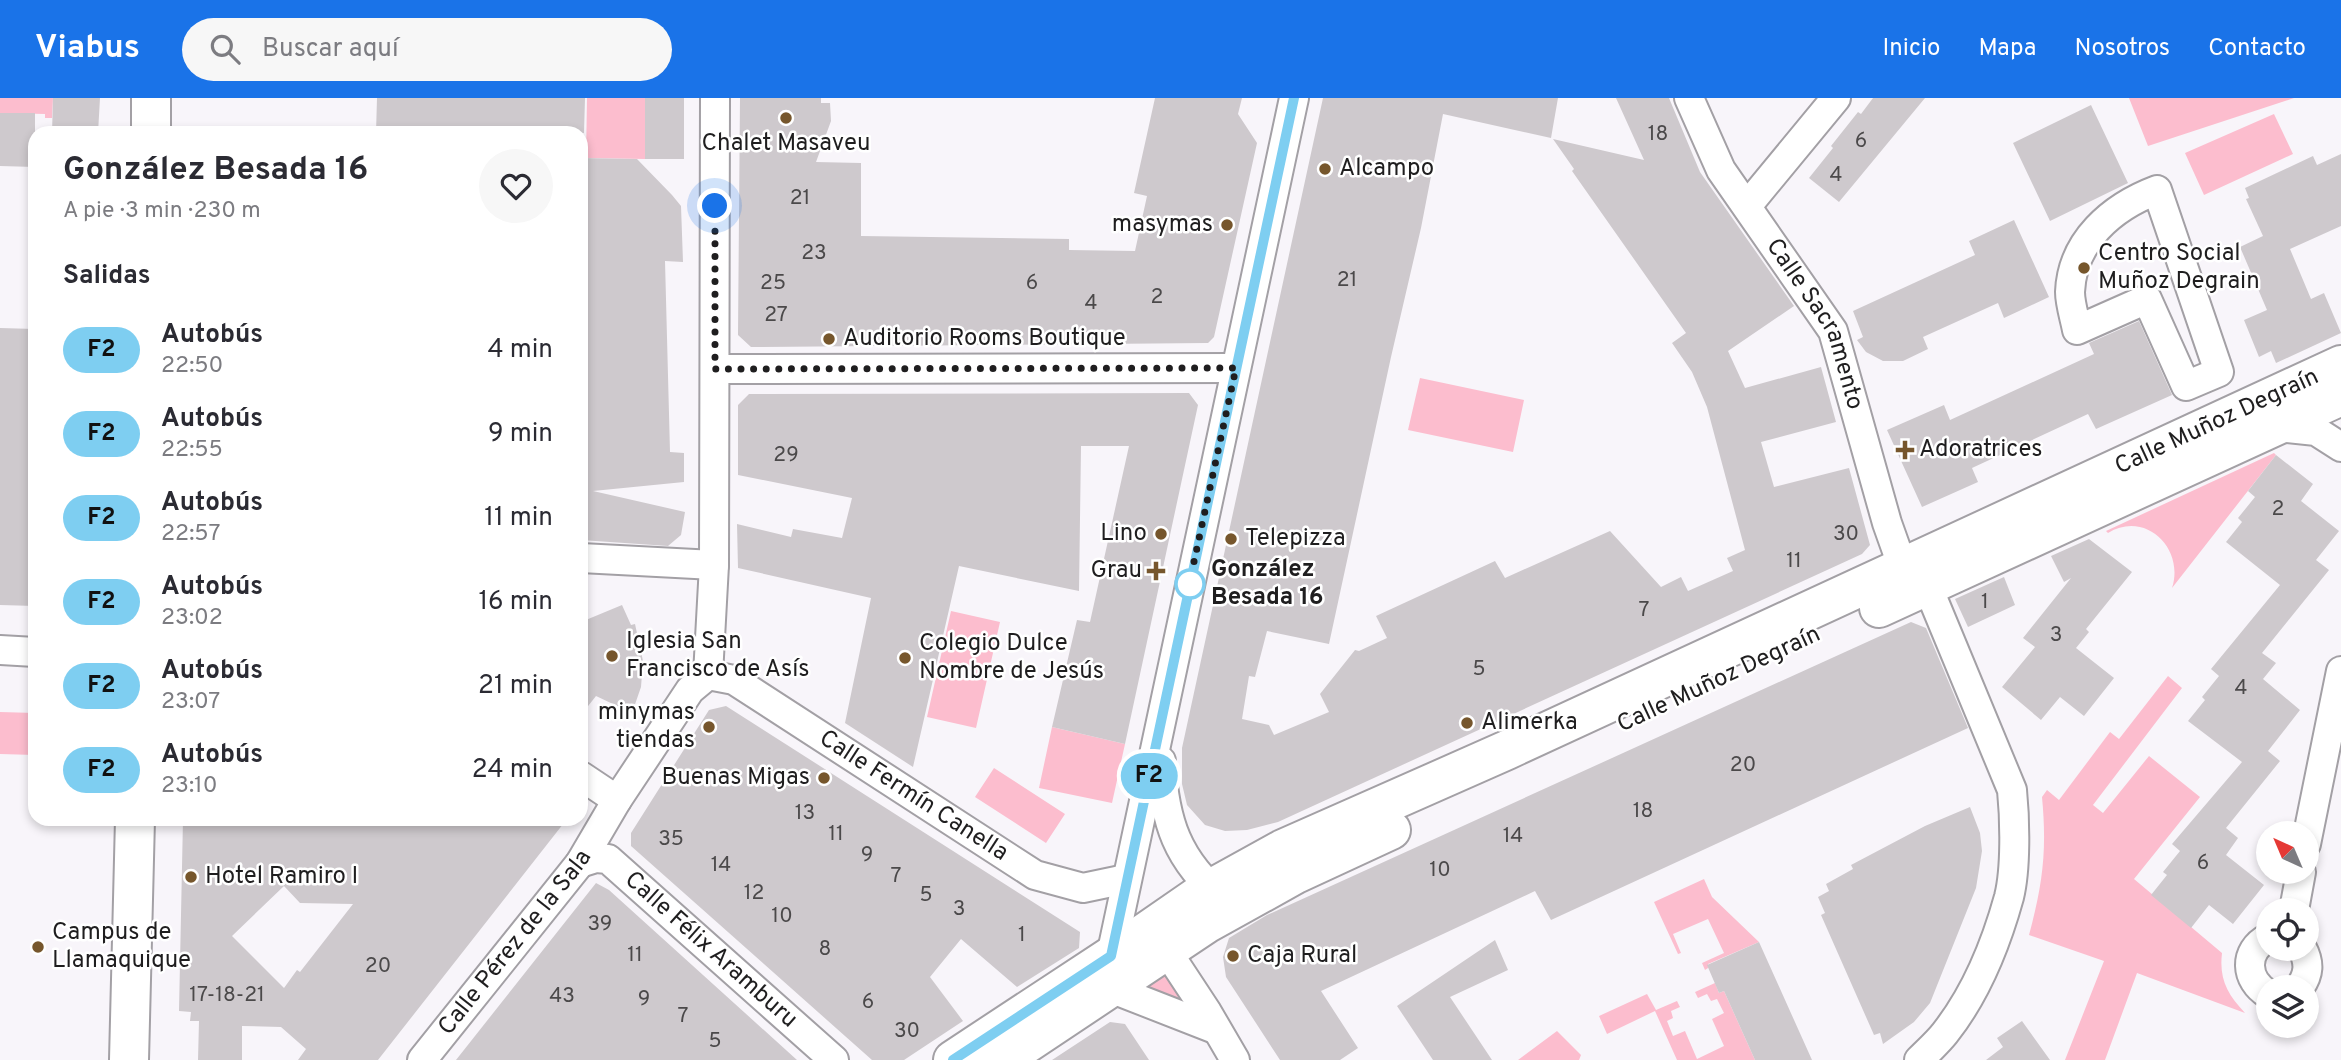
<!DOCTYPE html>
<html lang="es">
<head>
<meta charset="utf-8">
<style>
  body { margin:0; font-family:Overpass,sans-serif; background:#f7f7f7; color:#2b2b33; height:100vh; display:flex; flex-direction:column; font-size:26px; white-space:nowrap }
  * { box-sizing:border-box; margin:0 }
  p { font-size:23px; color:#7c7c81 }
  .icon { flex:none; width:38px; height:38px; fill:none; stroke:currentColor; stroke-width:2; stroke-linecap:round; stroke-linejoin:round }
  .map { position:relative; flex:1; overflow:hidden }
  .side { position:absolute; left:28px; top:28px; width:560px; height:700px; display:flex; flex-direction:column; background:#fff; border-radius:21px; box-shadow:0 4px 10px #0003 }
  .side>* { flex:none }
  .badge { padding:0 14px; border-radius:23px; font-size:24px; line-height:46px }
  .needle { width:46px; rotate:316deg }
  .fabs { position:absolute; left:2256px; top:723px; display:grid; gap:14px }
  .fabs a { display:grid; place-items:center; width:63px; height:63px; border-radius:50%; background:#fff; box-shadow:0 4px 10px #0003; font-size:35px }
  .you { position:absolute; width:35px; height:35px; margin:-18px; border:5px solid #fff; border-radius:50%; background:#1a73e8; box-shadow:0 0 0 10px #1a73e833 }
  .map>.badge { position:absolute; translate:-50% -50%; box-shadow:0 0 0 4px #fff }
  h2 { padding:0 35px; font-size:26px; line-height:63px }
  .round { display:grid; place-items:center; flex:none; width:74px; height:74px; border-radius:37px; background:#f7f7f7 }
  .head { display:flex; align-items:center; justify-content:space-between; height:119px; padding:0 35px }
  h1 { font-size:33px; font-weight:700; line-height:52px }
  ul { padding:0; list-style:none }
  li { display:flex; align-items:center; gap:21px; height:84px; padding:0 35px }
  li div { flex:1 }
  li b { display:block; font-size:26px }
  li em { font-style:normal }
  li .badge { min-width:77px; font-weight:700; text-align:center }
  header { display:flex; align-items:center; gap:42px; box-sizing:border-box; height:98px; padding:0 35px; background:#1a73e8; color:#fff }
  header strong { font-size:33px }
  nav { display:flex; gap:38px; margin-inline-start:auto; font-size:24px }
  .search { width:490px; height:63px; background:#f7f7f7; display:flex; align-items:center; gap:18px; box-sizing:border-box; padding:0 24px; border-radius:38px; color:#7c7c81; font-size:26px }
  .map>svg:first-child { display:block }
</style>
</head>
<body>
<header>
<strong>Viabus</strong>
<div class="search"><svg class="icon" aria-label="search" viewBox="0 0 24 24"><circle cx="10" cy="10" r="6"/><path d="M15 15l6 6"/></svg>Buscar aquí</div>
<nav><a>Inicio</a><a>Mapa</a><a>Nosotros</a><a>Contacto</a></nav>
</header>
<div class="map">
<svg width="2341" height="962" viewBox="0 0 2341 962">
  <rect width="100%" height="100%" fill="#f8f5fa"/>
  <path fill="#fcbdce" d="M0,0H53L52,20H45V16L0,15Z
    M587,0H645V61L586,60Z
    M2129,0H2294L2148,48Z
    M2274,16L2293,56L2204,97L2185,55Z
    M1420,280L1524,302L1513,354L1408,332Z
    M2274,355L2276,357L2172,490C2185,450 2145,412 2108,435L2106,433Z
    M951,513L1000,524L976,630L927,619Z
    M2168,578L2182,590L2093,707L2103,715L2149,658L2200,699L2134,781L2222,855C2219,881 2227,896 2245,915L2137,875L2105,962H2065L2104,863L2029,837C2043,785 2047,752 2042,699L2047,692L2059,702L2110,634L2119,641Z
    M0,614L35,615V657L0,656Z
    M1052,629L1125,646L1112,705L1039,690Z
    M994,670L1065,716L1046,745L975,699Z
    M1704,781L1712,799L1759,844L1708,866V870L1705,872L1702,865L1724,855L1708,821L1673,836L1681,855L1678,856L1654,804Z
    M1167,870L1186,901L1182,904L1145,892L1143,887Z
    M1715,885L1719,895L1724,893L1755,962H1677L1655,913L1607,936L1599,918L1647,896L1656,912L1677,903L1680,909L1671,913L1673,920L1667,923L1673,938L1685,933L1697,961L1724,948L1712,921L1724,915L1717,901L1711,903L1707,896L1698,900L1695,894Z
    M1557,933L1581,957L1579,962H1518Z"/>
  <path fill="#cec9cd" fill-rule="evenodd" d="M53,0H100L98,35H52Z
    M377,0H585L584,35H376Z
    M645,0H684V61H645Z
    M740,0H821V5H830L831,23L816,64L861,65V138L1069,141V152L1135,153L1147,98L1134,95L1155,0H1242L1238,16L1257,45L1214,239L1208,245L751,249L738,237Z
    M1323,0H1558L1551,40L1443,16L1421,130L1391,259L1329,546L1267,533L1255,579L1249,578L1242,621L1269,627L1274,637L1329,614L1320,596L1355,552L1359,553L1387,540L1376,518L1495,463L1505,480L1610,433L1661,489L1681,479L1688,493L1733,473L1727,460L1745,452L1707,309L1692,274L1672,245L1686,235L1572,73L1574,71L1553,41L1644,62L1616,0H1669L1700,74L1794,208L1728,253L1745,290L1821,269L1836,324L1761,344L1774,389L1849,370L1870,447L1862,456L1278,724L1247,732L1225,733L1205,727L1187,707L1182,686V650Z
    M1873,0H1925L1839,104L1809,80L1833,50L1831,48L1858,14L1861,16Z
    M2091,7L2128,85L2050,123L2013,45Z
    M0,15H35V69L0,68Z
    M2341,56V128L2290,151L2311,201L2324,195L2341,235L2276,265L2271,253L2259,259L2244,222L2267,212L2240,149L2263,138L2246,101L2249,100L2245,90L2313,58L2317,67Z
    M581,60L637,61L672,97L681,108L683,164L665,163L670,354L684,355V384L593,393L685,414L681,437L668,448L581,442Z
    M2014,122L2049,199L2004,220L1998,205L1923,239L1928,251L1903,263H1883L1866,254L1857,242L1863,239L1853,213L1975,157L1969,143Z
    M2139,223L2172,297L2096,331L2088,316L1972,370L1978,384L1922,409L1887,332L1944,307L1950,322L2094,256L2089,245Z
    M0,230L35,231V508L0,507Z
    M1189,295L1198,307L1125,646L1052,629L1077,522L1090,524L1129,348H1081L1079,493L959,468L913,669L845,625L871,500L738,470L737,426L791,439L793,431L842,440L852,400L738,377V307L749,296Z
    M2276,357L2313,386L2301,403L2339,433L2316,462L2329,472L2262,555L2276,565L2263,581L2300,612L2268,653L2280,663L2226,730L2238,740L2226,757L2264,787L2233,826L2209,807L2191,830L2151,797L2167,777L2163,774L2180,753L2172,746L2242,664L2188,623L2205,602L2202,599L2219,578L2211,571L2280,487L2226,444L2242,424L2238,420L2255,399L2248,393Z
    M2089,441L2132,474L2086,531L2089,534L2076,550L2114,580L2084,618L2060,599L2041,622L2002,589L2035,549L2023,540L2071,480L2064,484L2051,458Z
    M2004,479L2015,507L1968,529L1955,501Z
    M622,507L631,527L635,526L643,563L641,589L632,615L596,598L581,617V524Z
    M1911,524L1926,530L1968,630L1551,822L1535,793L1321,893L1358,950L1340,962H1280L1226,879L1223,859L1229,840L1267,817Z
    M726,608L1080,834L1079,850L1017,889L961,841L930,879L963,923L904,962H872L631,748V735L709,612Z
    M1970,709L1980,735L1982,753L1976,790L1930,905L1914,924L1883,946L1880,935L1874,937L1821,817L1825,815L1818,799L1829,793L1826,786L1853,771L1851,767L1925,728Z
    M183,721H567L378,962H298L306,951L281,929L242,928V962H198L199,923H190L191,914L179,913ZM284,788L300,805L353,806L300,874L297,872L284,890L232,838Z
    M596,785L609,792L797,962H456Z
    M1495,842L1508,872L1450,899L1492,962H1433L1397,908Z
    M1759,844L1812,962H1755L1724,893L1719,895L1707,867Z
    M2022,923L2050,962H1986L2003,949L1997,940Z
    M1110,924L1125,926L1149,962H1052Z"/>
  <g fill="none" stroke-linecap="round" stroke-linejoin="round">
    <defs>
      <g id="street">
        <path id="s1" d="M1689,0L1721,72L1833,233L1887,425L1903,470"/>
        <path d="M2157,92L2219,274L2186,288L2147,201L2077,232C2075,221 2070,206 2070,194C2072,143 2112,109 2157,92Z"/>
        <path d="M1747,108L1836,0"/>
        <path d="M715,271L1236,270"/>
        <path d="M2276,329L2316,333L2341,349"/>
        <path d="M581,460L714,467"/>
        <path d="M0,552L35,554"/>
        <path id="s2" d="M708,577L734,582L1035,777L1083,790L1126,781"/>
        <path d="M1161,663C1164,723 1177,763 1225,802"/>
        <path d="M581,678L617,702"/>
        <path d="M2306,746L2341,573"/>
        <path id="s3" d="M580,765L596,760L608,761L834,962"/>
        <path d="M2294,812L2301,774"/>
        <path d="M1157,838L1207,914L1235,962"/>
        <path d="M2268,840C2243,853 2245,882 2268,896"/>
        <path d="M1111,858L1294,0"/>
        <path d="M2300,889C2309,876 2310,865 2302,850"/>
        <path d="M1110,890L1215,931"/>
        <path id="s4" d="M422,962L580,765L617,702L690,592L708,577L714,467L715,0"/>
        <path d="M1919,962C1928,953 1938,944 1945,935C1975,897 1996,846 2009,799C2016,771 2015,722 2012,692L1920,470"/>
      </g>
      <path id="secondary" d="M151,35V0
        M129,962L135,721"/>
      <g id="highway">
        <path d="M1879,510L2341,298"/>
        <path id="s5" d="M953,962L1111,858L1198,798L1283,751L1507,652L2341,267"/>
        <path d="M1002,962L1206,826L1296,776L1391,732"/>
      </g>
    </defs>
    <use href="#street" stroke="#a3a0a5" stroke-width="32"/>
    <use href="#secondary" stroke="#a3a0a5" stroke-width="42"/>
    <use href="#highway" stroke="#a3a0a5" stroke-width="42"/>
    <use href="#street" stroke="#fff" stroke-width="28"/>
    <use href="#secondary" stroke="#fff" stroke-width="38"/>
    <use href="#highway" stroke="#fff" stroke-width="38"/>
  </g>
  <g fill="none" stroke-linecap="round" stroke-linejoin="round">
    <defs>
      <path id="line" d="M953,962L1111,858L1294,0"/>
    </defs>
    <use href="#line" stroke="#fff" stroke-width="16"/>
    <use href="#line" stroke="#7ecef1" stroke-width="10"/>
    <path stroke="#1f1e1f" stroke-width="7" stroke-dasharray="0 12.6" d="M715,108V271L1236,270L1187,496L1190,486"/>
  </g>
  <g fill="#76562c" stroke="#fff" stroke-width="2.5">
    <circle cx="786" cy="20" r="7"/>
    <circle cx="1325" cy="71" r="7"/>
    <circle cx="1227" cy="127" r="7"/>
    <circle cx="2084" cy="170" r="7"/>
    <circle cx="829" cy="241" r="7"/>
    <path d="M1901.5 341.5h7v7h7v7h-7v7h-7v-7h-7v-7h7z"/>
    <circle cx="1161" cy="436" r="7"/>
    <circle cx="1231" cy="441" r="7"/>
    <path d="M1152.5 462.5h7v7h7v7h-7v7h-7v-7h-7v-7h7z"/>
    <circle cx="612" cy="558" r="7"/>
    <circle cx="905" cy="560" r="7"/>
    <circle cx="1467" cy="625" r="7"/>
    <circle cx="709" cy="629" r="7"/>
    <circle cx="824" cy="680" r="7"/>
    <circle cx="191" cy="779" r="7"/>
    <circle cx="38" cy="849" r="7"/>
    <circle cx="1233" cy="858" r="7"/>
  </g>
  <circle fill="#fff" stroke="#7ecef1" stroke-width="3.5" cx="1190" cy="486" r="14"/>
  <g text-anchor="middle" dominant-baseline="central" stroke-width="5" stroke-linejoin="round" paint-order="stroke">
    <g font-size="21" fill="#4b494a">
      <text x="1658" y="36">18</text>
      <text x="1861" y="43">6</text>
      <text x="1836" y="77">4</text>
      <text x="800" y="100">21</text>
      <text x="814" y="155">23</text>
      <text x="1347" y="182">21</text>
      <text x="773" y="185">25</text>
      <text x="1032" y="185">6</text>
      <text x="1157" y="199">2</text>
      <text x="1091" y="205">4</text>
      <text x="776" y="217">27</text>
      <text x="786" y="357">29</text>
      <text x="2278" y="411">2</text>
      <text x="1846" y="436">30</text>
      <text x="1794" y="463">11</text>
      <text x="1985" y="504">1</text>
      <text x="1644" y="512">7</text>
      <text x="2056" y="537">3</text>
      <text x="1479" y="571">5</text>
      <text x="2241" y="590">4</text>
      <text x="1743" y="667">20</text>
      <text x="1643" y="713">18</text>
      <text x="805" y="715">13</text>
      <text x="836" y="736">11</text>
      <text x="1513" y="738">14</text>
      <text x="671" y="741">35</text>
      <text x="867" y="757">9</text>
      <text x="2203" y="765">6</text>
      <text x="721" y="767">14</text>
      <text x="1440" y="772">10</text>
      <text x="896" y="778">7</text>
      <text x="754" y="795">12</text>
      <text x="926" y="797">5</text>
      <text x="959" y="811">3</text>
      <text x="782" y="818">10</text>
      <text x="600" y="826">39</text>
      <text x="1022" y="837">1</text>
      <text x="825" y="851">8</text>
      <text x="635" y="857">11</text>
      <text x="378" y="868">20</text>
      <text x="227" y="897">17-18-21</text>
      <text x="562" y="898">43</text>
      <text x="644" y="901">9</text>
      <text x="868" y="904">6</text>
      <text x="683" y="918">7</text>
      <text x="907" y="933">30</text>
      <text x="715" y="943">5</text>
    </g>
    <g font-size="24" fill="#1f1e1f" stroke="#fff" text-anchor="start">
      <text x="786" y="46" text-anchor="middle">Chalet Masaveu</text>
      <text x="1339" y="71">Alcampo</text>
      <text x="1213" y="127" text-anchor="end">masymas</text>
      <text x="2098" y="156">Centro Social<tspan x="2098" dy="28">Muñoz Degrain</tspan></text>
      <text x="843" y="241">Auditorio Rooms Boutique</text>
      <text x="1919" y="352">Adoratrices</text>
      <text x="1147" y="436" text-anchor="end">Lino</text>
      <text x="1245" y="441">Telepizza</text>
      <text x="1142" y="473" text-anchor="end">Grau</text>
      <text x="626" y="544">Iglesia San<tspan x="626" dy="28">Francisco de Asís</tspan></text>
      <text x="919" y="546">Colegio Dulce<tspan x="919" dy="28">Nombre de Jesús</tspan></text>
      <text x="695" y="615" text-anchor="end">minymas<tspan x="695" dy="28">tiendas</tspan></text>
      <text x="1481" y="625">Alimerka</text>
      <text x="810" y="680" text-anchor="end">Buenas Migas</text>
      <text x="205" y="779">Hotel Ramiro I</text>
      <text x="52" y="835">Campus de<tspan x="52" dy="28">Llamaquique</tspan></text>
      <text x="1247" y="858">Caja Rural</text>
    </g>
    <g font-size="24" fill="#1f1e1f" stroke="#fff">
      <text stroke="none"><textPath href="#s1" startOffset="261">Calle Sacramento</textPath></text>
      <text stroke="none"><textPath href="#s5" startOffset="1419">Calle Muñoz Degraín</textPath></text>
      <text transform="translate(1719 582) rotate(-25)">Calle Muñoz Degraín</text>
      <text stroke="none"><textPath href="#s2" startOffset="240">Calle Fermín Canella</textPath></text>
      <text stroke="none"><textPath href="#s4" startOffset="150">Calle Pérez de la Sala</textPath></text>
      <text stroke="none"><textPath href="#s3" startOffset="166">Calle Félix Aramburu</textPath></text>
    </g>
    <g font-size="24" font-weight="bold" fill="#1f1e1f" stroke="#fff" text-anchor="start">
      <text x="1211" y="472">González<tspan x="1211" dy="28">Besada 16</tspan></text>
    </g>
  </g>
</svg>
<div class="fabs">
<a><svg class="needle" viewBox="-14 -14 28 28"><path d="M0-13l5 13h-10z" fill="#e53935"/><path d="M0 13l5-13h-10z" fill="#7c7c81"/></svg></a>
<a><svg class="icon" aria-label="locate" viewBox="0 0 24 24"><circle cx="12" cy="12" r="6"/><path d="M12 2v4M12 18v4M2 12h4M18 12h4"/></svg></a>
<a><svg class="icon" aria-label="layers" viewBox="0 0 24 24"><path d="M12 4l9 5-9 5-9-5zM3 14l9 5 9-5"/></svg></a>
</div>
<div class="you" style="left:715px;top:108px"></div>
<b class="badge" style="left:1149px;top:678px;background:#7ecef1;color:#111">F2</b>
<section class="side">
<div class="head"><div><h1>González Besada 16</h1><p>A pie · 3 min · 230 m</p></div><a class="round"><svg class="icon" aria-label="heart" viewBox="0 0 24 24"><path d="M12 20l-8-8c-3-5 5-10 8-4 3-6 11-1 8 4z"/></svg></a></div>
<h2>Salidas</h2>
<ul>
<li><span class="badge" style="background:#7ecef1;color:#111">F2</span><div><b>Autobús</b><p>22:50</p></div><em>4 min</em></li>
<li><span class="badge" style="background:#7ecef1;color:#111">F2</span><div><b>Autobús</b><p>22:55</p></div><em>9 min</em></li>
<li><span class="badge" style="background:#7ecef1;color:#111">F2</span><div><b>Autobús</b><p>22:57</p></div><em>11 min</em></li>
<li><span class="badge" style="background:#7ecef1;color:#111">F2</span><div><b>Autobús</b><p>23:02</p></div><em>16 min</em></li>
<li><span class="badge" style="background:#7ecef1;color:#111">F2</span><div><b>Autobús</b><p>23:07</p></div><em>21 min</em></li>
<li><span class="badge" style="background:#7ecef1;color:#111">F2</span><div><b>Autobús</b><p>23:10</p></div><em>24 min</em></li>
</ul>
</section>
</div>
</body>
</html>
